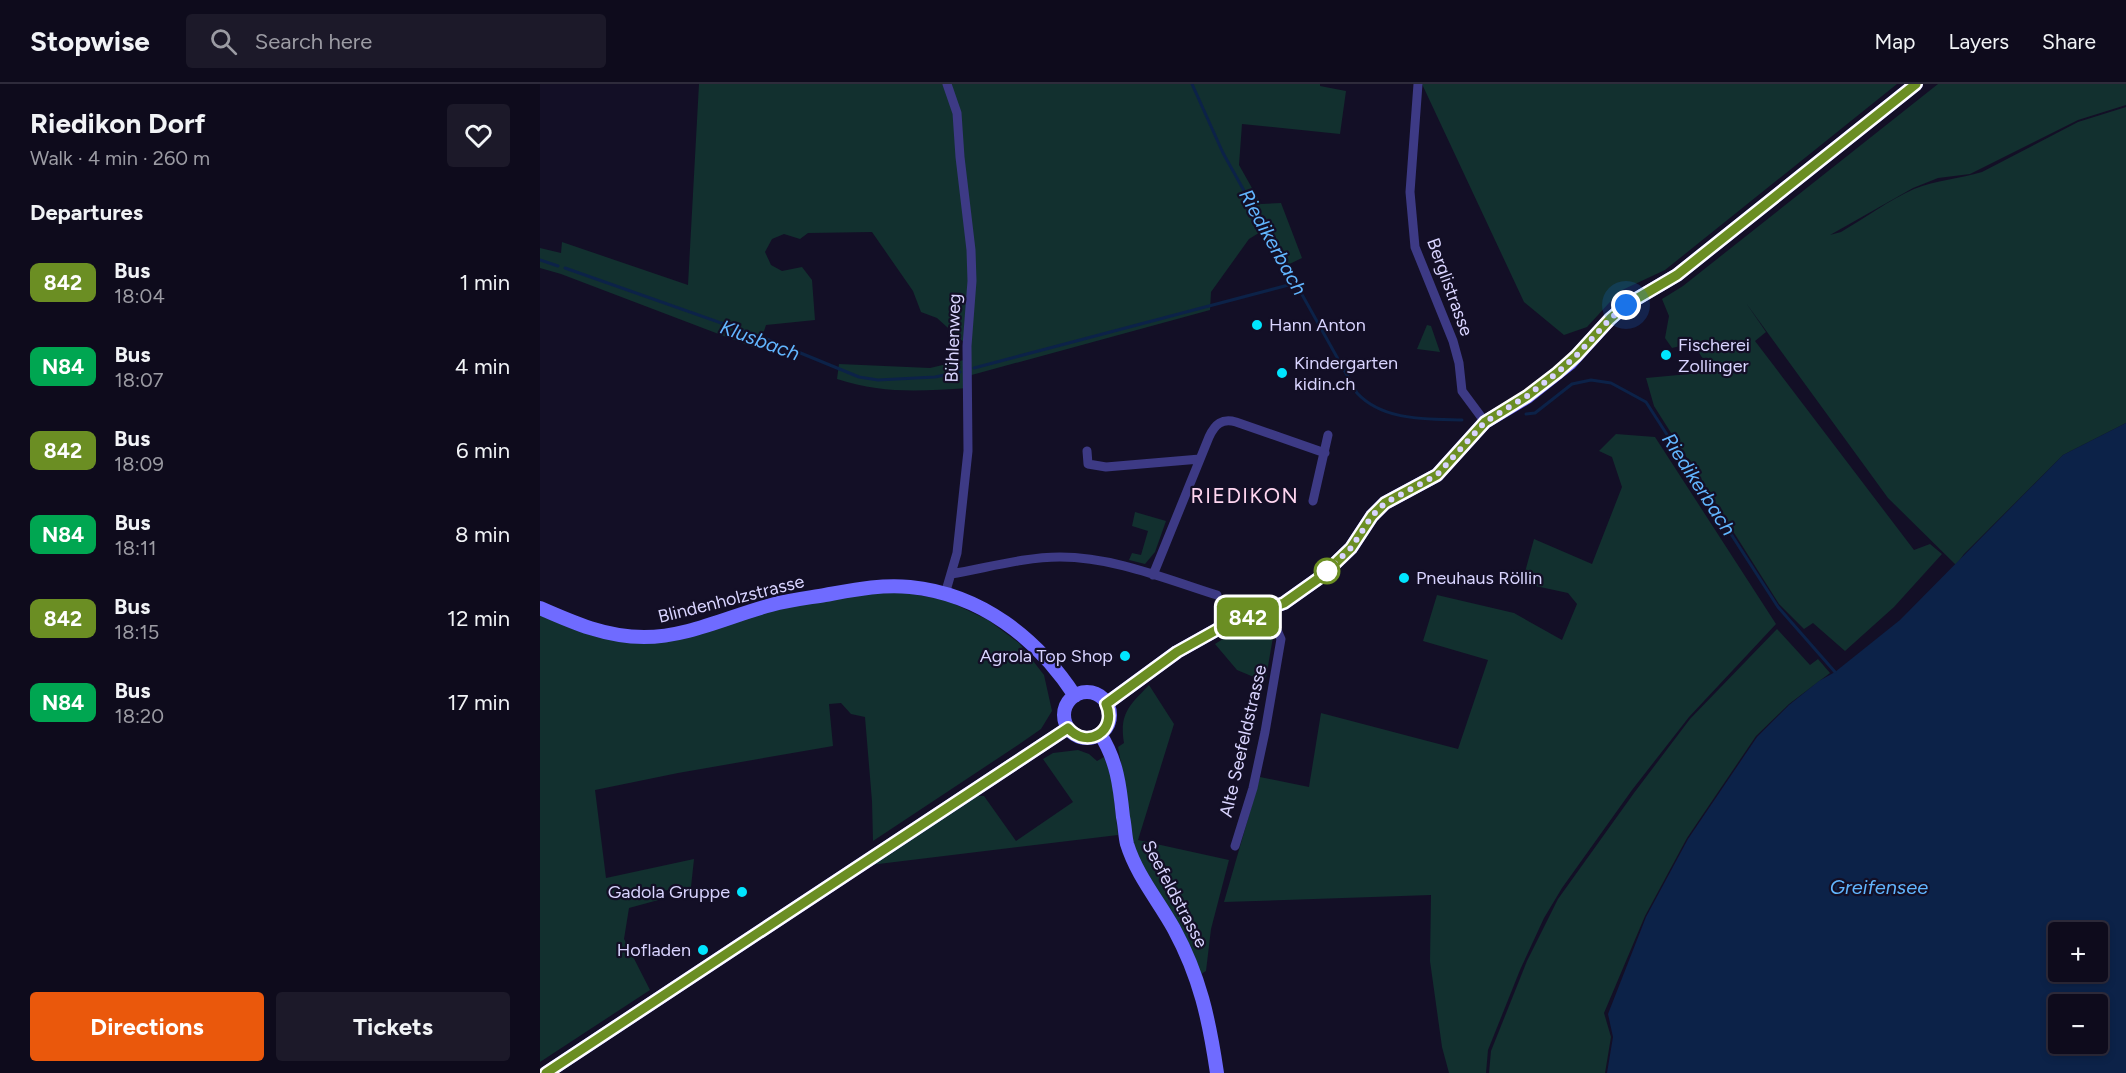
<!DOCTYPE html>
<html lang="en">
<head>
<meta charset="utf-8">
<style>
  body { margin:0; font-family:Figtree,sans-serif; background:#1c1929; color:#f1f3f6; height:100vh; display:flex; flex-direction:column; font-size:22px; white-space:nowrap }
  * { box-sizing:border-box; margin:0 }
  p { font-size:20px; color:#9b9ba3 }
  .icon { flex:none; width:33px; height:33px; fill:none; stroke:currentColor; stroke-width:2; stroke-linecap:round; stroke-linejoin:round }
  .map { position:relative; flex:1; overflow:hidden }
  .sheet { display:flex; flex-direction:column; background:#0e0b1c; width:540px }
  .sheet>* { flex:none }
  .badge { padding:0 12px; border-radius:9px; font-size:21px; line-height:39px }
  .controls { position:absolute; left:1508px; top:838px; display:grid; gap:12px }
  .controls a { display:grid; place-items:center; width:60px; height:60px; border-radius:6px; background:#0e0b1c; box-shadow:0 3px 9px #0003,0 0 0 2px #2e2b3b; font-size:30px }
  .you { position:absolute; width:30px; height:30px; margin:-15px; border:4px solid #fff; border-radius:50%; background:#1a73e8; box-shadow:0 0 0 9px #1a73e833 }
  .map>.badge { position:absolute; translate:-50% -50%; box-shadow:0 0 0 3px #fff }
  h2 { padding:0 30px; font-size:22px; line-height:54px }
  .round { display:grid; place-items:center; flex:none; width:63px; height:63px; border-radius:6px; background:#1c1929 }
  .head { display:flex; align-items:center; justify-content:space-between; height:102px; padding:0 30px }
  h1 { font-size:28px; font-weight:700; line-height:45px }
  .primary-button { display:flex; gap:12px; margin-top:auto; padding:12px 30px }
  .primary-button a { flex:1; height:69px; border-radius:6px; background:#ea580c; color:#fff; font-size:24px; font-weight:700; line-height:69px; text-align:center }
  .primary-button a+a { background:#1c1929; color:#f1f3f6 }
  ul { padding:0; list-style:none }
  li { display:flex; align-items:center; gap:18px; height:84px; padding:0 30px }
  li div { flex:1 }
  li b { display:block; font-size:22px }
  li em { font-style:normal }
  li .badge { min-width:66px; font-weight:700; text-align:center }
  header { display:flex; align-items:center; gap:36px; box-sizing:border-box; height:84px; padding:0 30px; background:#0e0b1c; border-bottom:2px solid #2e2b3b }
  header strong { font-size:28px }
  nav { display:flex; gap:33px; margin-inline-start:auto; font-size:21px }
  .search { width:420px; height:54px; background:#1c1929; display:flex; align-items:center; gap:15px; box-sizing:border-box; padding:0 21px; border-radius:6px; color:#9b9ba3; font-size:22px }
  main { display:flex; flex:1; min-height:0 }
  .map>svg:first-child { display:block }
</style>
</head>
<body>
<header>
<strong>Stopwise</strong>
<div class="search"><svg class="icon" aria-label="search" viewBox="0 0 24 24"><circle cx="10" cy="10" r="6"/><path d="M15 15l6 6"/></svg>Search here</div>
<nav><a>Map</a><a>Layers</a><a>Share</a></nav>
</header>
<main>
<section class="sheet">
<div class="head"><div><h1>Riedikon Dorf</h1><p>Walk · 4 min · 260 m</p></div><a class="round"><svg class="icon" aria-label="heart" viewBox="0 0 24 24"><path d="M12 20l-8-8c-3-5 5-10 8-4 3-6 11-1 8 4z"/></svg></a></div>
<h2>Departures</h2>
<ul>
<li><span class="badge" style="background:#6b8e23;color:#fff">842</span><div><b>Bus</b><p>18:04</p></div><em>1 min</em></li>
<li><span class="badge" style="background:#00a651;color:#fff">N84</span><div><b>Bus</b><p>18:07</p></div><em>4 min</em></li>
<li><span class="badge" style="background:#6b8e23;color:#fff">842</span><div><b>Bus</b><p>18:09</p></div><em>6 min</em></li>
<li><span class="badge" style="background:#00a651;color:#fff">N84</span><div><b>Bus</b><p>18:11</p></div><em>8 min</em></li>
<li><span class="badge" style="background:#6b8e23;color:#fff">842</span><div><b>Bus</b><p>18:15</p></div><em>12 min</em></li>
<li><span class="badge" style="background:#00a651;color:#fff">N84</span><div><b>Bus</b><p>18:20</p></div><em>17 min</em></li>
</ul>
<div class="primary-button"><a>Directions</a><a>Tickets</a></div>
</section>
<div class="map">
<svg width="1586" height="989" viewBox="0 0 1586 989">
  <rect width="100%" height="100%" fill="#130f26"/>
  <path fill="#12302f" d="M159,0H780V2L806,7L800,50L702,40L699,81L721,120L741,119L762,174L741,184L722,147L709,155L671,208L670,226L428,292V304C380,307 343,310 297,295L299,280L390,284L428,275L427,261L397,234L381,228L373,207L332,148L268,149L260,155L244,150L232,155L225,168L231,181L242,187L262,183L272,196L275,236L226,241L218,265L21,190L0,184V164L21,169L22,158L148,201Z
    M882,0H1357L1125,186L1080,207L1047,243L1024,251L984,218Z
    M1398,0H1586V21L1538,36L1430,90L1398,94L1373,104L1290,151L1301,148C1325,134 1349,116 1374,105C1396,96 1420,95 1442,88L1538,38L1586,23V339L1523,371L1424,470L1416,481L1348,414L1206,219L1226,248L1215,257L1374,466L1390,460L1402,470L1354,523L1305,567L1273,539L1264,545L1239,520L1114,322L1106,294L1171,288L1153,259L1132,264L1125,254L1129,232L1122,215L1143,202Z
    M887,241L891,242L900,268L877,265Z
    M1076,350L1115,353L1236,540L1149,633L1092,706L1022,804L1004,834L980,886L948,966L946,989H909L902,963L890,877L891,811L684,818L720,693L769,703L781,629L918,665L948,576L883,557L897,511L974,529L1022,556L1037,520L1028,509L982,499L994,455L1052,480L1082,403L1072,373L1059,367Z
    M595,428L626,437L615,468L605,480L589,476L592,469L601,471L608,447L592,442Z
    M331,503L406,516L448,536L479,559L504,591L512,627L501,645L478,661L333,757L332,717L325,633L311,630L301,619L289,620L293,662L138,689L55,706L66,794L154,775L151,803L121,807L122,815L89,824L84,855L110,906L0,978V524L105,553Z
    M716,540L726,542L733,553L726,594L721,596L697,586L675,560L686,553Z
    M1237,545L1270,581L1278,575L1290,589L1249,620L1216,652L1147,754L1105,832L1064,929L1071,953L1065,989H949L951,967L987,877L1018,815L1094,709L1150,635Z
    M609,601L634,640L598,756L689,776L671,845L666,887L661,890L598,776L589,742L584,694L578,663L584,659C579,629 590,621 609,601Z
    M538,666L549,670L557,677L564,673L572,695L578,751L330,781L434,712H444L476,757L533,718L503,675L513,669Z"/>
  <path fill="#0c2248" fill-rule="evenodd" d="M1586,339V989H1067L1073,953L1068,930L1106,833L1148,755L1217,653L1249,621L1279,597L1295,588L1360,536L1523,371ZM1518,849H1557V888H1518ZM1518,921H1557V960H1518Z"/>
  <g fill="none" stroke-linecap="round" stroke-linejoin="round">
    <path stroke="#0c2248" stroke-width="3" d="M652,0L683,69L817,309C843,337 886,335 922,336
      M0,176L18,182
      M25,184L224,254L319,293L338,296L395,293L420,288
      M434,284L756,199
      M986,330L995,329L1032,300L1051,296L1071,299L1106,318L1238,523L1295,588"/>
    <path stroke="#3d3a85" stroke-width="9" d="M878,0L870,108L875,163L913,257L919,279L922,307L945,338
      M547,367L548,380L566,383L660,375
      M773,417L788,351
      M411,490C447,484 484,473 520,473C574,473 626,495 677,511
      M613,491L669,353C675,340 682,334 696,338L785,369
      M405,510L417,469L428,367L427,262L432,197L431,166L420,73L417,29L407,0
      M695,762L713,704L725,648L741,555L728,526"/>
    <path stroke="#6f6bff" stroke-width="14" d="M0,524C34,539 66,553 104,553C148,553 189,532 231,521C249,516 267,514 285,511C313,506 341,500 370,503C441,510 497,554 535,612
      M524 631a23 23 0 1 1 46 0a23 23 0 1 1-46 0Z
      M566,620L637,568L687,540L744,519L782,492L811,464L832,432L845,419L897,391L945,338L987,313L1030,279L1070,235L1086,221L1137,191L1376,0
      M560,650C577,676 580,703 583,733C585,742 585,752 587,760C597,792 618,816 634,845C660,893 669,935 677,989
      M6,989L528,644"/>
  </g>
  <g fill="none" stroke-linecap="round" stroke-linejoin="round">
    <defs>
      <path id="line" d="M6,989L528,644C547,666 578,647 566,620L637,568L687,540L744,519L782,492L811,464L832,432L845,419L897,391L945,338L987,312L1017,289L1036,272L1070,235L1086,221L1137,191L1376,0"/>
    </defs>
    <use href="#line" stroke="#fff" stroke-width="14"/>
    <use href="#line" stroke="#6b8e23" stroke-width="9"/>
    <path stroke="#d9d4ff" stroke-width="6" stroke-dasharray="0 10.8" d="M787,487L811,464L832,432L845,419L897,391L945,338L987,312L1017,289L1036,272L1070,235L1086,221"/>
  </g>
  <g fill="#00e5ff" stroke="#130f26" stroke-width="2">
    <circle cx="717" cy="241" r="6"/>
    <circle cx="1126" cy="271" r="6"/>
    <circle cx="742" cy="289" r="6"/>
    <circle cx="864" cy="494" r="6"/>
    <circle cx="585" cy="572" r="6"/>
    <circle cx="202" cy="808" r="6"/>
    <circle cx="163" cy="866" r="6"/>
  </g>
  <circle fill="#fff" stroke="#6b8e23" stroke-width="3" cx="787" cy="487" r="12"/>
  <g text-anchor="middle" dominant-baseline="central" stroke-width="4.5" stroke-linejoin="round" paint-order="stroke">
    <g font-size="18" fill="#d9d4ff" stroke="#130f26">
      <text transform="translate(910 203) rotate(70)">Berglistrasse</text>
      <text transform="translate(413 254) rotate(-88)">Bühlenweg</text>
      <text transform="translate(191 515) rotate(-14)">Blindenholzstrasse</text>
      <text transform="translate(703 657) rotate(-77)">Alte Seefeldstrasse</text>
      <text transform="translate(635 810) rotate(62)">Seefeldstrasse</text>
    </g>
    <g font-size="18" fill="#d9d4ff" stroke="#130f26" text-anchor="start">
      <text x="729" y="241">Hann Anton</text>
      <text x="1138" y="261">Fischerei<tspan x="1138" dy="21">Zollinger</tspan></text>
      <text x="754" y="279">Kindergarten<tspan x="754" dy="21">kidin.ch</tspan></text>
      <text x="876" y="494">Pneuhaus Röllin</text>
      <text x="573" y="572" text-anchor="end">Agrola Top Shop</text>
      <text x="190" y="808" text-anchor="end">Gadola Gruppe</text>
      <text x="151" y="866" text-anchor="end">Hofladen</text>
    </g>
    <g font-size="20" font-style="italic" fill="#62b6ff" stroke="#130f26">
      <text transform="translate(733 158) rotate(61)">Riedikerbach</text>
      <text transform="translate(220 256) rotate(20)">Klusbach</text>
      <text transform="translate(1159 400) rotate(57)">Riedikerbach</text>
      <text x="1339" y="803">Greifensee</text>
    </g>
    <g font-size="21" letter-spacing="1.5" fill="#ffd6f0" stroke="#130f26">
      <text x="705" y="411">RIEDIKON</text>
    </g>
  </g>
</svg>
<div class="controls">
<a>+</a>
<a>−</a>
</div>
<div class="you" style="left:1086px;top:221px"></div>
<b class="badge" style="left:708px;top:533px;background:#6b8e23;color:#fff">842</b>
</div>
</main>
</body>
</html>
